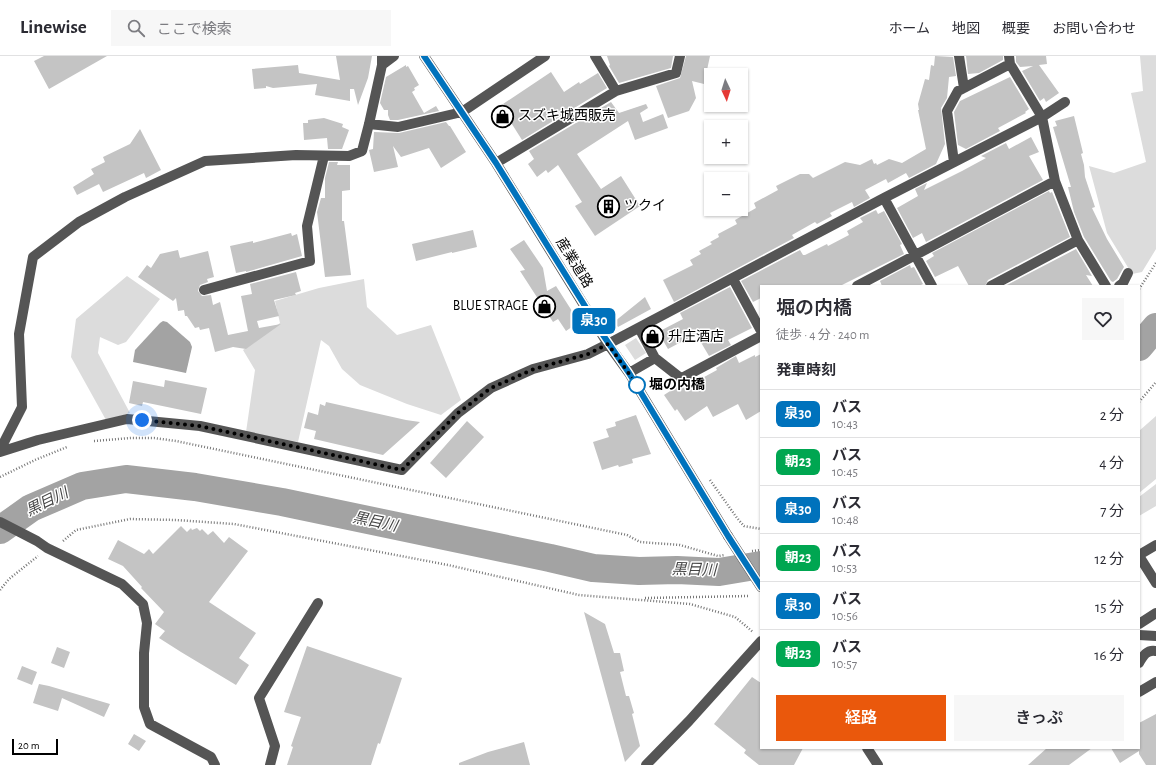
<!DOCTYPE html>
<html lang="ja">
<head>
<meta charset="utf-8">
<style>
  body { margin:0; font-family:"Alegreya Sans","Noto Sans JP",sans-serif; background:#f7f7f7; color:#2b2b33; height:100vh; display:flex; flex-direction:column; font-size:15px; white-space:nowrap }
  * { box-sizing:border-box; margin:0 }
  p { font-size:13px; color:#7c7c81 }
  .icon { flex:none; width:22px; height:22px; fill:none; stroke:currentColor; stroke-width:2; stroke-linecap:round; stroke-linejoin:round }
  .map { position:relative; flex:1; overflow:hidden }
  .sheet { position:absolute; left:760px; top:229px; width:380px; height:464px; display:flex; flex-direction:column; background:#fff; border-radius:0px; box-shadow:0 1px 3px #0004 }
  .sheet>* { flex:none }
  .badge { padding:0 8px; border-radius:6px; font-size:14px; line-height:26px }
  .needle { width:26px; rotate:176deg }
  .tools { position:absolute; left:704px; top:12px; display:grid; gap:8px }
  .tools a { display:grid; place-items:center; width:44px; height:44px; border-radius:0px; background:#fff; box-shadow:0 1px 3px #0004; font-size:20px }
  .scale { position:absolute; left:12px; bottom:10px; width:46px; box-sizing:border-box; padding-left:4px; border:2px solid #000; border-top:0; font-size:11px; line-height:14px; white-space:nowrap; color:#000; -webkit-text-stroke:3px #fff; paint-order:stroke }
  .you { position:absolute; width:20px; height:20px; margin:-10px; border:3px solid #fff; border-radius:50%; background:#1a73e8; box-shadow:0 0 0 6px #1a73e833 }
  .map>.badge { position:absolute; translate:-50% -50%; box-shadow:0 0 0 2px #fff }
  h2 { padding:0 16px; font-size:15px; line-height:36px }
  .round { display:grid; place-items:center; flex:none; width:42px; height:42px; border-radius:0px; background:#f7f7f7 }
  .summary { display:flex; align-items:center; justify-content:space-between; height:68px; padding:0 16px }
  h1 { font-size:19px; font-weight:600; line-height:30px }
  .action { display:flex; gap:8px; margin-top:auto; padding:8px 16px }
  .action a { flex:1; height:46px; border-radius:0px; background:#ea580c; color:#fff; font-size:16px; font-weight:600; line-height:46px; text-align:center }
  .action a+a { background:#f7f7f7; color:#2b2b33 }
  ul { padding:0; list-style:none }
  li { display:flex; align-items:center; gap:12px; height:48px; padding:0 16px; border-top:1px solid #e1e1e2 }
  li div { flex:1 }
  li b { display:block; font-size:15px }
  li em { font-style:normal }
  li .badge { min-width:44px; font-weight:700; text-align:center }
  header { display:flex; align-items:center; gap:24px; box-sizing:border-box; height:56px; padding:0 20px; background:#fff; border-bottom:1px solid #e1e1e2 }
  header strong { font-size:19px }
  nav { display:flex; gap:22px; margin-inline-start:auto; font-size:14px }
  .search { width:280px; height:36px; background:#f7f7f7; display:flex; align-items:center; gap:10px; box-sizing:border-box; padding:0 14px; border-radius:0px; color:#7c7c81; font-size:15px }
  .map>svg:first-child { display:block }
</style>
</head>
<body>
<header>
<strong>Linewise</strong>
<div class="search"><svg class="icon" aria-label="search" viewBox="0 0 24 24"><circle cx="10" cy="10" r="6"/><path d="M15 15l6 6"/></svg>ここで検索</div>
<nav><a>ホーム</a><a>地図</a><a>概要</a><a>お問い合わせ</a></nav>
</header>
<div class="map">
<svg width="1156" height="709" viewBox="0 0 1156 709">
  <rect width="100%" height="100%" fill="#fff"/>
  <path fill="#dcdcdc" d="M1140,0H1156V193L1142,216L1132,218L1107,177L1089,110L1114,117L1146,106L1131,37L1143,35Z
    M127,220L160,243L126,286L118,289L100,281L98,297L130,357L106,364L71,301L76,263Z
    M364,223L367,251L397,279L431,269L461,344L441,359L407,348L360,329L342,313L329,290L321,284L298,386L246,376L255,314L243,294L280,267L275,245L319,232Z
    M636,282L646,297L635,304L625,289Z
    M1156,360V423L1139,437V375Z
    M1156,428V450L1139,460V441Z"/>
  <path fill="#a3a3a3" d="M163,265L167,266L190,286L192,291L186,317L133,306L135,294L160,267Z"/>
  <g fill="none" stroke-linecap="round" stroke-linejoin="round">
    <path stroke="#a3a3a3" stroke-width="28" d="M1139,291L1156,271
      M0,474L31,452L82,430L126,423L195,431L282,446L550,502L593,512L639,515L677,514L719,516L761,509"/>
  </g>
  <path fill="#c4c4c4" d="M44,0H107L49,33L34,5Z
    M336,0H372L368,22L358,49L354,33H350V45L315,39L317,28L273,32L266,30V32L254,33L252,13L298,9L299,17L340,24Z
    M607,0H673L671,12L619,27L609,10L610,9Z
    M686,0H710L704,28L692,25L696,42L689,55L668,62L656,30L680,22Z
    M935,0L953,1L956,20L949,21L947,42L941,52L945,88L936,108L909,122L906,117L888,127L886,123L865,134L870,142L854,151L852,146L830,157L832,160L817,168L815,166L792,179L794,182L674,246L663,224L693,209L690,204L701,198L699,195L712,188L710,186L719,181L718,178L737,168L735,164L756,152L754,147L778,134L776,130L800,118H809L813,122L845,106L860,109L872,103L874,108L876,107L877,109L889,103L902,107L926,93L918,54H919L918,48L925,23L929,24L931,9L934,10Z
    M966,0H1003V4L979,17L968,18Z
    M1016,0H1046L1047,8L1039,9L1059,37L1046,46L1044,42L1040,45L1022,15L1033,10L1020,11L1016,6Z
    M406,9V11L408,10L419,29L414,32L415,34L412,36L424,57L436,50L439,55L398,64H390L388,59V54H384L380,47L386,21Z
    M551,16L564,36L579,26L580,28L598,17L607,32L522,84L510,65L503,69L495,55L504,49L503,48Z
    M1010,21L1029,53L1025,56L1026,57L998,72L1000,75L966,93L958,89L954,56L960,45Z
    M611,46L619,57L646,48L648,52L640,57L643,66L663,58L668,72L635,84L628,65L577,98L601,133L621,120L640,150L595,180L575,150L582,146L558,109L548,117L546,114L537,121L528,108L534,103L529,95Z
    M1074,60L1083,97L1081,98L1084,109L1085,121L1095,151L1092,152L1107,183L1124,211L1117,223L1113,226L1111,225L1084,181L1074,156L1068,131H1071L1053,71L1057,70L1055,65Z
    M324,62L343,68L342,71L349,74L342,93H328L327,82L304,84L303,67H308V64Z
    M446,66L449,70H450L466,96L441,112L429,92L401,101L393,90L398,111L374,116L369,94L373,93L374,76L399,77Z
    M140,73L161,114L146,122L144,117L103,136L99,128L77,139L73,131L94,118L91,113L105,106L103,101L130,88Z
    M1031,81L1039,96L1029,100L1043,124L926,186L922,177L913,182L897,152L918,140L915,133L927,127L924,134L962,115L986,102L981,100L1006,87L1009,93Z
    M329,106H338L337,109H350V134L342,135V165H344L351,219L325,221L317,156L321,142H325V122Z
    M1049,135L1050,137L1052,136L1070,181L988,224L985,230H969L958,210L935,221L926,205L934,200L932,197Z
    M876,154L878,158L884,155L902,188L900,189L904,198L840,230H761V242L753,246L741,225L800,194L803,199H805L827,188L828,190L849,179L847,175L863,166L860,162Z
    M473,174L477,191L452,197V196L416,205L412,188Z
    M291,177L292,180L297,178L302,200L246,216V215L236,217L230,190L253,185V187Z
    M524,184L543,212L547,235L556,230L579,266L566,275L558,263L553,266L520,215L525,214L510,193Z
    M1076,193L1092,220L1086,219L1093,230H1005Z
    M178,194L180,202L208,195L214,221L207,223L208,226L200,229L198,235L202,240L211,239L213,249L220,246L228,279L248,275L241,240L252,238L250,228L296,216L301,235L295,237L296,239L274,244L279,260L257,265L259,272L281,268L246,293L233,291L215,296L209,272L200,274L199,271L195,272L187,260H185L184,254L178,255L176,242L173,245L138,221L147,209L151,212L160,198Z
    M910,209L911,212L914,211L923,228L919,230H882L880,225Z
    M730,231L752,272L728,284L731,289L709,300L696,278L668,293L658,276L683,263L680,257Z
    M645,241L651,253L618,271L614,266Z
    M761,298V355L746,364L738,348L713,361L707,350L685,365L677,353L675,355L664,339L681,328L684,332L717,314L716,312L736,300L739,307L755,299V301Z
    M165,324L207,332L201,358L143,346L142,350L129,347L133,325L164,331Z
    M326,346L406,364L420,366L383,399L314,383L316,375L304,372L308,356L318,359L320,348L325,350Z
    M636,359L651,398L632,403L633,407L619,411L618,409L602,414L593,386L609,381L606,373L616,370L615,366Z
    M467,365L484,381L446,422L430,407Z
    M181,470L187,476L191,472L192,474L197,472L200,475L202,473L208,479L213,475L224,487L229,481L248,495L209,546L256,577L239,602L249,609L236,629L181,596L159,582L165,575L155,568L164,556L141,532L142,531L123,510L108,503L118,484L144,498L149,493L153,498Z
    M584,556L605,568L614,597H620L624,615L620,616L626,640H629L634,657L632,658L640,690L625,706Z
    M307,590L402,622L380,688L378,687L371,709H287L293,691L291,690L301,661L284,656Z
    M57,591L70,596L64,612L51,607Z
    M22,610L37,616L32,629L17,623Z
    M752,621L761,627V692H803L794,709H759L744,697L746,694L714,668Z
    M39,628L49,630L110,648L104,661L62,642L58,655L33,647Z
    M1156,658V709H1146L1139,698V695L1120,707L1111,692H1139V667Z
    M134,678L146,685L139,695L128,688Z
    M524,686L530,709H459V707L488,696Z
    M1047,692H1092L1069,709H1028Z"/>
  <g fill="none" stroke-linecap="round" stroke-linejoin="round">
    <path stroke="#777" stroke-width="2.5" stroke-dasharray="1 2" stroke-linecap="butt" d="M1139,233L1156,207
      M1139,346L1156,326
      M94,385L131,382H154L176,385L627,479L640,486L680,489L718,500L725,499
      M0,421L35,404L67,391
      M710,424L737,462L744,470L761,473
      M63,485L76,474L130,463L176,464L234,468L448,509L579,539L690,548L735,561L753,576
      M752,495L761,494
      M0,534L9,523L38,500
      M645,542L748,540"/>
    <path stroke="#555" stroke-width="10" d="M424,0L496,107L608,288L629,317L728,480
      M595,0L616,35L676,17L680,0
      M959,0L964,32
      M1009,0L1010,8L1042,61L1055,125L1078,184L1106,230
      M382,9L394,0
      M369,68L398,71L462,56L545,0
      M954,106L947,55L958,35L1010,8
      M496,107L616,35
      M884,142L932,230
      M733,223L761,275
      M857,230L1055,125
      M991,230L1078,184
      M1119,230L1123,227L1128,217
      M204,234L310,205L307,170L324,100
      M639,272L655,302
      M629,317L655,302L678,320L682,322L761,280
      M0,394L22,351L19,278L33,201L79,166L125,141L205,105L296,99L349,100L362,95L369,68L382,9V0
      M0,396L38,384L127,363L200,370L402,414L458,357L491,332L533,313L588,298L608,288L884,142L1042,61L1065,46
      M0,466L37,485L47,492L122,528L143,548L147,567L144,597V651L150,668L211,701L215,709
      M1139,499L1156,489
      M1139,500L1156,527
      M1139,568L1156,557
      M1139,579L1156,580
      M1139,607C1143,600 1147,593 1156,595
      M1139,636L1156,626
      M867,692L878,709
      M270,709L275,690L259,642L318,547
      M646,709L689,665L761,585"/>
    <path stroke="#555" stroke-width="10" d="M728,480L761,531"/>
  </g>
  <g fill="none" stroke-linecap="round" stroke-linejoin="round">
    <defs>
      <path id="line" d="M424,0L496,107L603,279L629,317L728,480L761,531"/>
    </defs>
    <use href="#line" stroke="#fff" stroke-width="9"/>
    <use href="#line" stroke="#0072bc" stroke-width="6"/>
    <path stroke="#000" stroke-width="4" stroke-dasharray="0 7.2" d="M142,364L200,370L402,414L458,357L491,332L534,313L588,298L608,288L637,329"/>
  </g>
  <defs>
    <symbol id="shop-ring" viewBox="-11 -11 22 22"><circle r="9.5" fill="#fff" stroke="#000" stroke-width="1.5"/><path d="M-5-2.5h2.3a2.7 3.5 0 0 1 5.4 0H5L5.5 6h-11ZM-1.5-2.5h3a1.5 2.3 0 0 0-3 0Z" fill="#000"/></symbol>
    <symbol id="building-ring" viewBox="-11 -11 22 22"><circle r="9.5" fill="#fff" stroke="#000" stroke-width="1.5"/><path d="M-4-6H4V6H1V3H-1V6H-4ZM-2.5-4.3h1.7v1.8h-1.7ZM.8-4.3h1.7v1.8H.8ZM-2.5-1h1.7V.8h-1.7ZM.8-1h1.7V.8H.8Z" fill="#000"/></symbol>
  </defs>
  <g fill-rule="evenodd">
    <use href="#shop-ring" x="490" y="48" width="25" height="25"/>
    <use href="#building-ring" x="596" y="138" width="25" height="25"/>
    <use href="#shop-ring" x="532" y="238" width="25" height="25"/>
    <use href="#shop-ring" x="640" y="268" width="25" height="25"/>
  </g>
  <circle fill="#fff" stroke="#0072bc" stroke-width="2" cx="637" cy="329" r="8"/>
  <g text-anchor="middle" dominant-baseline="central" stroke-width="3" stroke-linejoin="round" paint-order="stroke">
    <g font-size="14" fill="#000" stroke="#fff" text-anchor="start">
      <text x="518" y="60">スズキ城西販売</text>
      <text x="624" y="150">ツクイ</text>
      <text x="528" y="250" text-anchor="end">BLUE STRAGE</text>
      <text x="668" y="281">升庄酒店</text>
    </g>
    <g font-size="14" fill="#000" stroke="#fff">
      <text transform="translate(574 207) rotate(58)">産業道路</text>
    </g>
    <g font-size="14" font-weight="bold" fill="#000" stroke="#fff" text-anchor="start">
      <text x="649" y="329">堀の内橋</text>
    </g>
    <g font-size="15" font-style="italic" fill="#444" stroke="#fff">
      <text transform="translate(47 446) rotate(-26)">黒目川</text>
      <text transform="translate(375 466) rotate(12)">黒目川</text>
      <text transform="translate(694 514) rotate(1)">黒目川</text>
    </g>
  </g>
</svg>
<div class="tools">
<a><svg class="needle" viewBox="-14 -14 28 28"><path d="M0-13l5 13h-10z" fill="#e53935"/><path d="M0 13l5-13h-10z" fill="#7c7c81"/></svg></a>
<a>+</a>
<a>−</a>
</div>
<div class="scale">20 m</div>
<div class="you" style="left:142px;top:364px"></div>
<b class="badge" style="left:594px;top:265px;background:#0072bc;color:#fff">泉30</b>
<section class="sheet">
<div class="summary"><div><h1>堀の内橋</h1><p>徒歩 · 4 分 · 240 m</p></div><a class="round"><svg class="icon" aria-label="heart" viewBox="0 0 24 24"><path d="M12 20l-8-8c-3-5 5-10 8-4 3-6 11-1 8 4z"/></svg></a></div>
<h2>発車時刻</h2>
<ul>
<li><span class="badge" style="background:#0072bc;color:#fff">泉30</span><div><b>バス</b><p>10:43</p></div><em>2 分</em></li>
<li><span class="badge" style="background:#00a651;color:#fff">朝23</span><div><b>バス</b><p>10:45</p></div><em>4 分</em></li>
<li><span class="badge" style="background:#0072bc;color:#fff">泉30</span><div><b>バス</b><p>10:48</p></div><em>7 分</em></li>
<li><span class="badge" style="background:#00a651;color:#fff">朝23</span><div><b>バス</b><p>10:53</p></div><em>12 分</em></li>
<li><span class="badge" style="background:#0072bc;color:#fff">泉30</span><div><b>バス</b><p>10:56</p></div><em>15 分</em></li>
<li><span class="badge" style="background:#00a651;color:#fff">朝23</span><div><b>バス</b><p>10:57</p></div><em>16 分</em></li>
</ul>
<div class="action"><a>経路</a><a>きっぷ</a></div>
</section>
</div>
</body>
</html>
